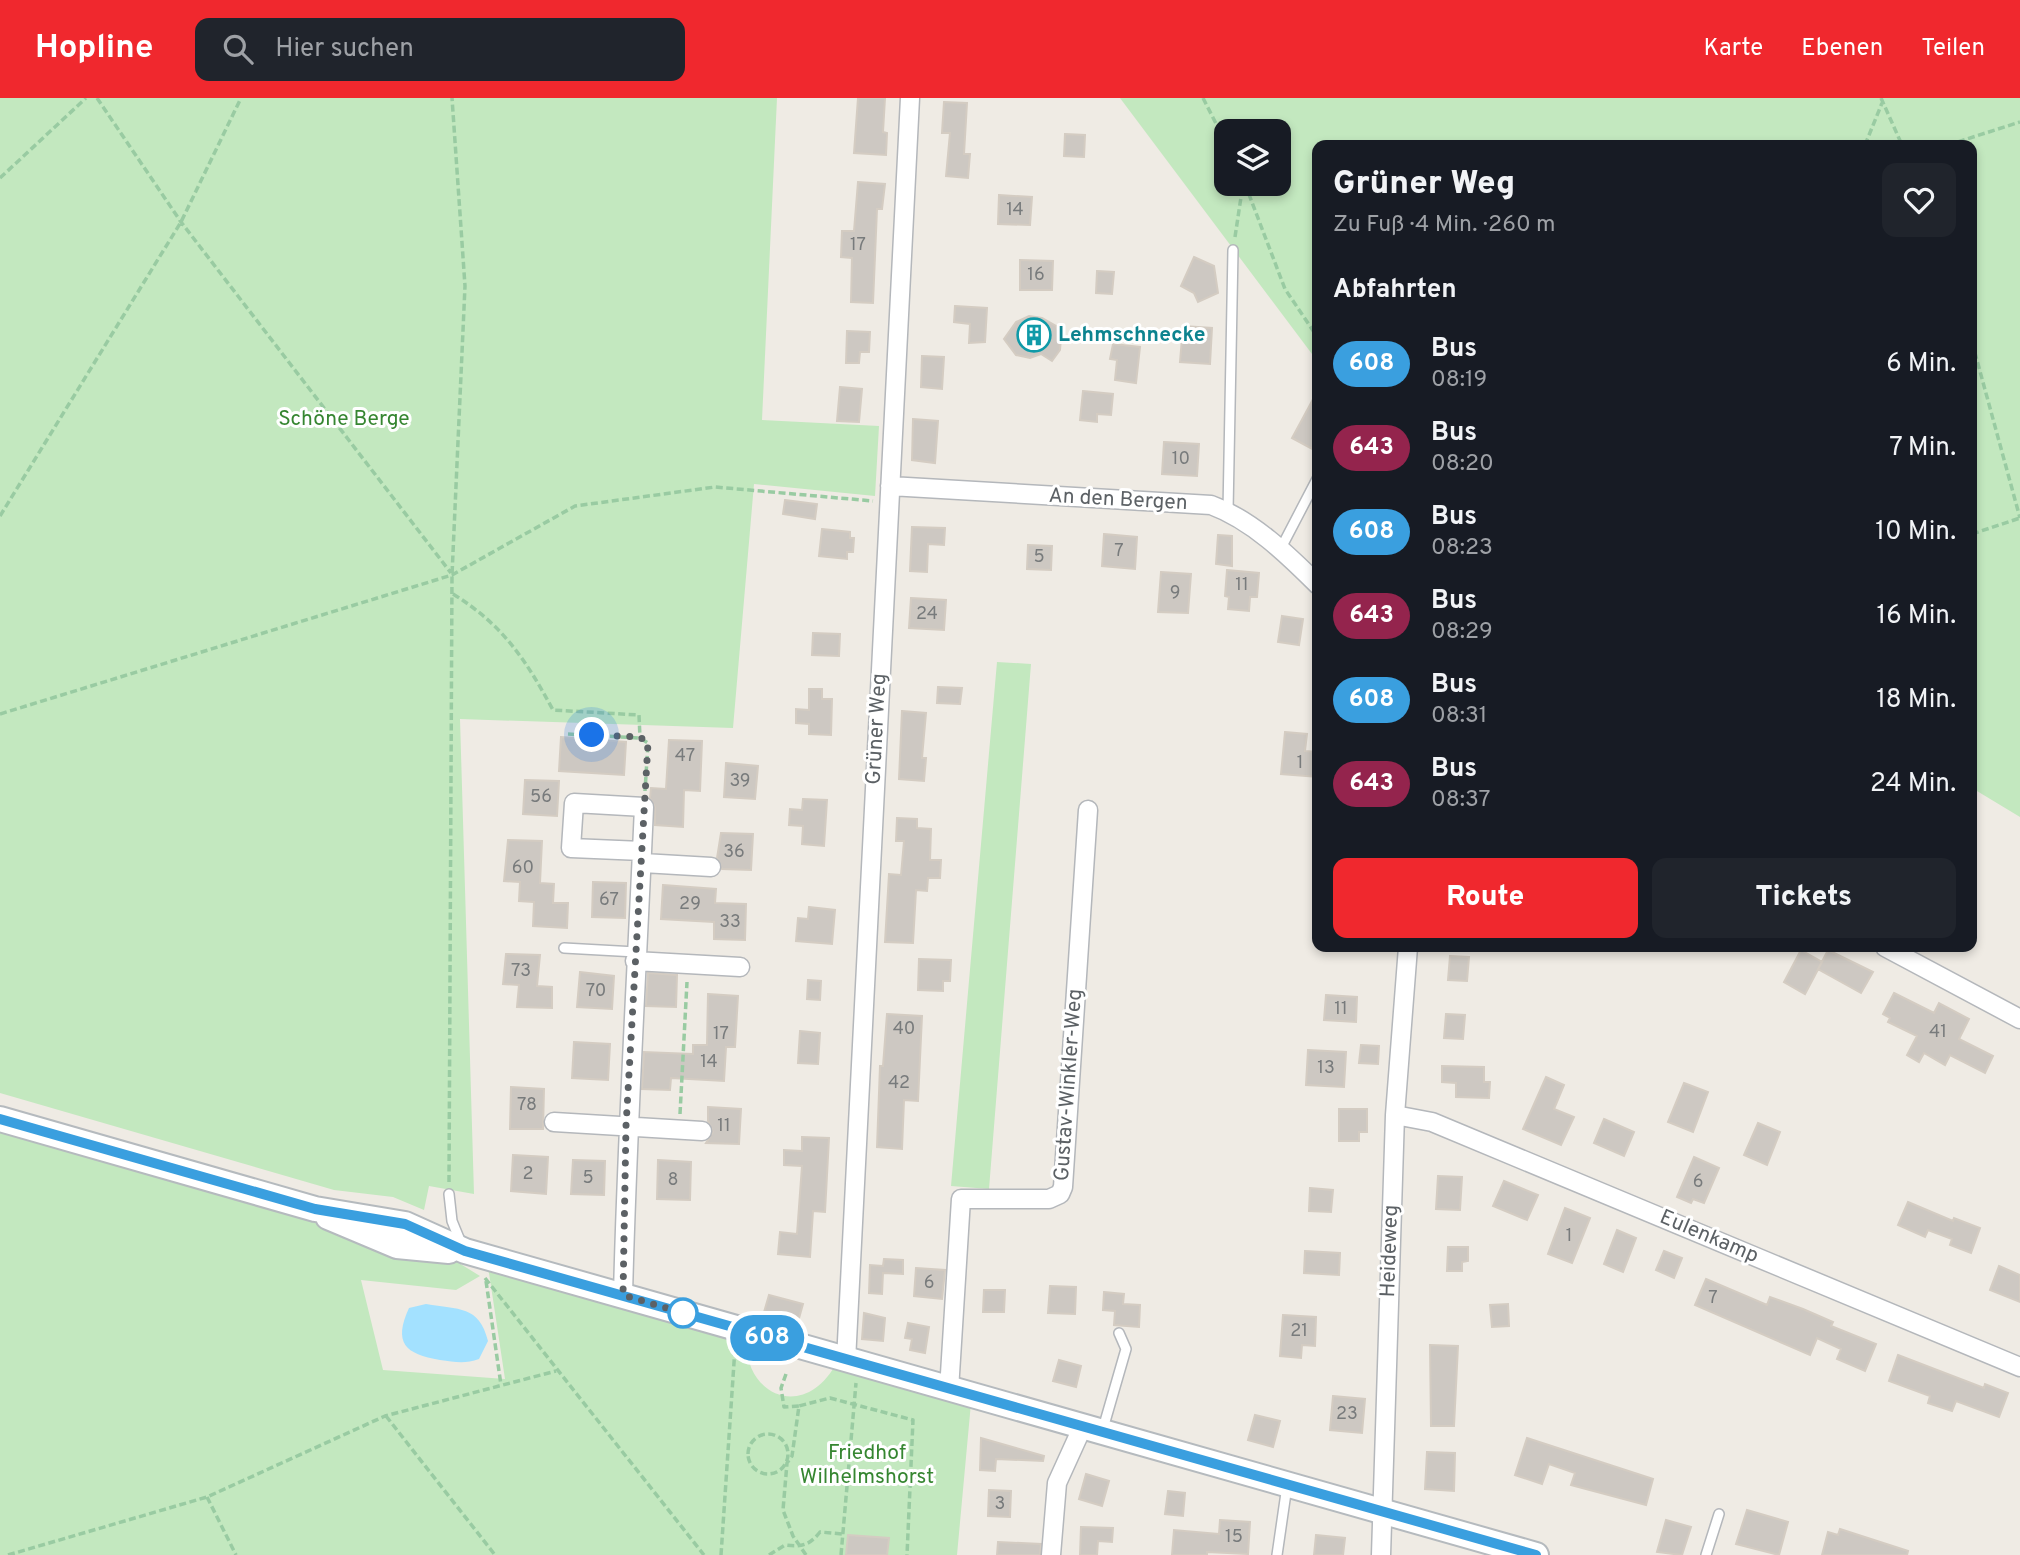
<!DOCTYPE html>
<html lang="de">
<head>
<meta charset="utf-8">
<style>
  body { margin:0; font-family:Overpass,sans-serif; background:#20242c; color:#f1f3f6; height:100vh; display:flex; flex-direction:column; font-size:26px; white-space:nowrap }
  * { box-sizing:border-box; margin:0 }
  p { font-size:23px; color:#9ea1a6 }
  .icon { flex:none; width:38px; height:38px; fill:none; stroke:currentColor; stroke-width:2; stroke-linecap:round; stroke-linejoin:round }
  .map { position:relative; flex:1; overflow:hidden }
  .drawer { position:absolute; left:1312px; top:42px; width:665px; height:812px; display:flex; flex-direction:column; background:#171b24; border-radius:14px; box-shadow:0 4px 10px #0003 }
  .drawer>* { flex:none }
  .badge { padding:0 14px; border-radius:23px; font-size:24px; line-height:46px }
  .controls { position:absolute; left:1214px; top:21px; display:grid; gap:14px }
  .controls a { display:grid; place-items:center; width:77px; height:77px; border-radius:14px; background:#171b24; box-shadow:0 4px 10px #0003; font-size:35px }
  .you { position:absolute; width:35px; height:35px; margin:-18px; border:5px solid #fff; border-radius:50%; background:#1a73e8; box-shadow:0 0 0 10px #1a73e833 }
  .map>.badge { position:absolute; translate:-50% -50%; box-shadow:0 0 0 4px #fff }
  h2 { padding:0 21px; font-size:26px; line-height:63px }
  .round { display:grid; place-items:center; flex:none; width:74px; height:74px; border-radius:14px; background:#20242c }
  .summary { display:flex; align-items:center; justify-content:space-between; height:119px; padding:0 21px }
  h1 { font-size:33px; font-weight:800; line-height:52px }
  .cta { display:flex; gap:14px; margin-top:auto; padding:14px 21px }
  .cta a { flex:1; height:80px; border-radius:14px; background:#f0282e; color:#fff; font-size:28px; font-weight:800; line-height:80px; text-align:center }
  .cta a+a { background:#20242c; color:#f1f3f6 }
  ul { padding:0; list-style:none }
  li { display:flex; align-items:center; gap:21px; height:84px; padding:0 21px }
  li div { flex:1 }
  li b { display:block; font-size:26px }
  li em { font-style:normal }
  li .badge { min-width:77px; font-weight:700; text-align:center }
  header { display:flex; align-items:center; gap:42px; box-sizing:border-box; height:98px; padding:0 35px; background:#f0282e; color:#fff }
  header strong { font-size:33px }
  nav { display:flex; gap:38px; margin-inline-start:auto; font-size:24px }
  .search { width:490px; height:63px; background:#20242c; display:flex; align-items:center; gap:18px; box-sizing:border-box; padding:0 24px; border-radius:14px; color:#9ea1a6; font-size:26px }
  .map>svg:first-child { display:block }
</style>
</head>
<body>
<header>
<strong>Hopline</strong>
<div class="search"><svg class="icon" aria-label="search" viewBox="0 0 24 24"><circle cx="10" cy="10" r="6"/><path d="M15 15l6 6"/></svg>Hier suchen</div>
<nav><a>Karte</a><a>Ebenen</a><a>Teilen</a></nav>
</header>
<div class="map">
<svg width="2020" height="1457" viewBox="0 0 2020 1457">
  <rect width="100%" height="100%" fill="#efebe4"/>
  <path fill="#c3e8bf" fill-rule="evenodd" d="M0,0H777L762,322L879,328L875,398L754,386L733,630L460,621L474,1096L429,1088L424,1112L393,1099L334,1092L0,995Z
    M1120,0H2020V719L1972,690V47H1318V264ZM1227,33H1279V86H1227Z
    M997,564L1031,566L989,1091L951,1088Z
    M0,1033L309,1122L377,1154L419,1164L454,1162L480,1178L456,1192L361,1182L383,1272L505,1281L489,1175L482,1162L747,1241C743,1297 805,1325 837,1264L971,1305L957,1457H0Z"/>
  <path fill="#a3e1ff" d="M426,1206C459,1212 479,1207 488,1243L479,1261C465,1266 455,1264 440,1262C405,1256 393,1245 409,1210Z"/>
  <path fill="#cdc8c2" stroke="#d4ccc2" stroke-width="2" d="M858,0H885L883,34L887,35L886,57L854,55Z
    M944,4L967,5L964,56H970L968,80L946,78L950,35H942Z
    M1065,36L1085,37L1084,59L1064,58Z
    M858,84L885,86L882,111H877L873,205L851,204L852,160L841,159L842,133H854Z
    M999,97L1032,99L1030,127L998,126Z
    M1194,159L1214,168L1218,195L1198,204L1194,195L1181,188Z
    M1020,162L1053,163L1052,192H1020Z
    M1097,173L1114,174L1112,196L1096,195Z
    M955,208L987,210L985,244L969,245L970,226L954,224Z
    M1029,218L1042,220L1056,228L1061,240L1060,252L1052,263L1041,256L1030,260L1016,257L1004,241L1016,224Z
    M1183,228L1212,230L1210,266L1180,264Z
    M847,233L870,234L869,254H860L859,265H846Z
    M1113,246L1140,249L1136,285L1115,282L1117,262L1110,261Z
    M922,258L944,259L942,291L921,289Z
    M840,289L862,291L859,324L837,323Z
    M1318,292V354L1292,340Z
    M1083,293L1113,296L1111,317L1097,316V324L1080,322Z
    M913,321L938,323L935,365L912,362Z
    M1164,344L1199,346L1197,378L1162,376Z
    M785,402L817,406L815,421L783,416Z
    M912,429L945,430L944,447L928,446L927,474L910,473Z
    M822,431L850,434V440H854L853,454H847V461L819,458Z
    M1104,436L1137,439L1135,471L1102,468Z
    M1218,437L1232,438V468L1216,466Z
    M1028,447L1052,448L1051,472L1027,471Z
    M1227,472L1259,475L1257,499H1250L1249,513L1228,511L1229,499L1225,498Z
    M1161,474L1191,476L1188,515L1158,514Z
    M911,500L946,502L944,532L909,530Z
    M1282,518L1303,521L1299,547L1278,544Z
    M813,535L840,536L839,558L812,557Z
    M938,589L962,590L960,606L937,605Z
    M809,591H822V601H832L831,637L809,636V626L796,625V611L809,612Z
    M902,613L926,615L922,660H926L924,683L899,681Z
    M1285,634L1307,636L1305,653L1318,654V679L1281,676Z
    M561,639L626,644L624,677L559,673Z
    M669,642L702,643L700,693L684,692L683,729L655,727V709L650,700L651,690L666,691Z
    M726,665L758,668L755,701L724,699Z
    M525,682L559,683L557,718L523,716Z
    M803,701L827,702L824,748L802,746L803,728L789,727L790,711L802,712Z
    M897,720L917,721V730L931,731L930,762H941L940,780H928L927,793L916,792L913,845L885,844L889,776L901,777L904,743H896Z
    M721,735L753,736L751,772L722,771L717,760Z
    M508,742L542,743L540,785L554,786L553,805H568L567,830L533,828L534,804L519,803L520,784L504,783Z
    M593,784L626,785L625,820L592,819Z
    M663,787L716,791L715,805L746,806L745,842L714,841V824L661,821Z
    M809,809L835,812L832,846L796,843L798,820L808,821Z
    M1801,852L1822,864L1805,896L1784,884Z
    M1828,852L1873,874L1861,895L1818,871Z
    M506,856L540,857L537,888L552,889V910L517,909L519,887L503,886Z
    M1450,858L1469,859L1467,883L1448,882Z
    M919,861L951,862L950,883H943V893L918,892Z
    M580,874L614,878L612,911L577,909Z
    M648,875L677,877L676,909L646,908Z
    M808,882L821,883L820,902L807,901Z
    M1894,895L1934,915L1939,905L1969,921L1959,941L1993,958L1985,975L1950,957L1945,967L1924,955L1919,964L1907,957L1917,938L1888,924L1890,920L1883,916Z
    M708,896L738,898L735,949H726L724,983L671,980L670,992L642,991L644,954L693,956V947H707Z
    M1326,897L1357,899L1356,924L1324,922Z
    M887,916L922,918L918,1003L904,1002L902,1051L877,1049L880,968H883Z
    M1446,916L1465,917L1463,941L1444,940Z
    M800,933L820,935L818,966L798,965Z
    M574,944L610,946L608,982L572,980Z
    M1361,947L1379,948L1378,966L1359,965Z
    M1308,952L1346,954L1344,989L1306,987Z
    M1442,968L1484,969V984H1490L1489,1000L1456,999V985L1442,984Z
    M1546,979L1564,987L1554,1011L1574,1019L1561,1047L1523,1031Z
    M1684,985L1708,994L1693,1034L1668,1024Z
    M511,989L544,991L543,1031H510Z
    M708,1009L741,1011L739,1046L706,1045L713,1034L708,1023Z
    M1339,1011H1367V1034H1359V1043H1339Z
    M1604,1021L1634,1034L1624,1058L1594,1045Z
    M1758,1025L1780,1034L1767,1067L1744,1057Z
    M802,1039L829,1040L825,1114L813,1113L810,1159L778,1156L780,1134L797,1136L802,1068L784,1067V1052L802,1053Z
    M513,1057L548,1059L546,1096L511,1093Z
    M1694,1059L1719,1070L1704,1105L1693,1101L1691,1105L1677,1099Z
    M573,1062L605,1063L604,1097L571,1096Z
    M658,1062L691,1064L690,1102L657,1101Z
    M1438,1078L1462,1079L1460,1112L1436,1111Z
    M1504,1083L1538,1097L1527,1122L1493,1108Z
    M1310,1090L1333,1092L1331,1114L1309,1113Z
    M1908,1104L1953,1123L1954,1120L1980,1130L1971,1155L1950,1147L1952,1141L1928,1132L1925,1139L1898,1127Z
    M1565,1110L1590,1120L1572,1165L1548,1156Z
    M1617,1132L1636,1140L1623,1174L1604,1166Z
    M1448,1149H1468V1163L1462,1164V1173H1447Z
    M1305,1153L1340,1155L1339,1177L1304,1175Z
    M1664,1153L1682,1160L1674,1180L1656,1172Z
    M884,1161L903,1162V1176L883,1175L882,1196L869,1195L870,1167L883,1168Z
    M1999,1168L2020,1177V1204L1990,1192Z
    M916,1170L945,1172L942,1201L914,1198Z
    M1706,1181L1767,1207L1770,1199L1803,1211L1833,1224L1831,1228L1876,1246L1865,1273L1837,1261L1841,1251L1817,1240L1810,1257L1695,1207Z
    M1050,1188L1076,1189L1075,1216L1048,1215Z
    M984,1192H1005L1004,1214H983Z
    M1104,1194L1124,1196L1123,1206L1140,1207L1139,1229L1114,1227L1115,1213L1103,1212Z
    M769,1197L803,1206L796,1231L762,1221Z
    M1508,1206L1509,1228L1492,1229L1490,1207Z
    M864,1215L885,1220L883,1243L862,1241Z
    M1283,1217L1316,1219L1315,1248L1302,1247L1301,1260L1280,1258Z
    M908,1225L929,1229L925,1255L910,1252L912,1241L905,1240Z
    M1430,1247L1458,1248L1454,1328H1431Z
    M1898,1257L1984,1290L1985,1286L2008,1295L1999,1319L1956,1303L1952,1313L1928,1305L1930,1298L1889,1283Z
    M1059,1262L1081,1268L1076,1289L1053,1283Z
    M1333,1298L1365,1301L1362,1335L1330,1332Z
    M1255,1317L1280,1323L1273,1349L1248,1342Z
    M981,1340L1044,1358L1043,1363L996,1361L995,1373L980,1372Z
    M1527,1340L1653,1381L1646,1407L1571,1387L1575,1375L1549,1366L1542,1386L1515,1377Z
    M1427,1354L1455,1355L1454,1393L1425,1391Z
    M1086,1376L1109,1383L1102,1408L1079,1401Z
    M989,1392L1011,1393L1010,1419L988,1418Z
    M1168,1393L1185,1395L1183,1418L1165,1416Z
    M1747,1412L1788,1424L1779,1457L1736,1446Z
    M1220,1422L1250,1424L1248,1456L1207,1454V1457H1172L1174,1432L1219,1436Z
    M1666,1422L1691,1429L1682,1457L1657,1454Z
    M1081,1429L1113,1430L1112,1444L1098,1443L1097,1457H1080Z
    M1840,1431L1908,1453L1907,1457H1822L1828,1434L1838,1437Z
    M848,1437L889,1440L887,1457H846Z
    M1316,1437L1345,1440L1343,1457H1314Z
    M998,1444L1041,1446L1040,1457H997Z"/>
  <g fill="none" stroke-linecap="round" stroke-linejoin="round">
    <defs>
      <path id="lane" d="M1228,413L1233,152
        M1280,452L1318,379
        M564,850L636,854
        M449,1096L452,1123L461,1145
        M1102,1334L1126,1251L1119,1235
        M1277,1457L1287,1388
        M1706,1457L1719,1416"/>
      <path id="street" d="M890,388L1211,407C1252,422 1288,457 1318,487
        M643,765L711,769
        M1885,849L2020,921
        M635,863L740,869
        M1395,1017L1432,1024L2020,1269
        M554,1024L702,1033
        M623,1197C627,1034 637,872 644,709L574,705L571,750L642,753
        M846,1263L910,0
        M949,1292L961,1101H1049L1060,1096L1063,1089L1088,712
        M1051,1457L1057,1385L1082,1330
        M1381,1457L1395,1017L1408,849"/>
      <path id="secondary" d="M0,1021L315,1111L405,1126L465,1153L1536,1457
        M328,1119L397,1148L449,1153"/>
    </defs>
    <use href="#lane" stroke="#b4b7bb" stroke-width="12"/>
    <use href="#street" stroke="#b4b7bb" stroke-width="21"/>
    <use href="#secondary" stroke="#b5babe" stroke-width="28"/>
    <path stroke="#99cba2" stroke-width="3.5" stroke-dasharray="7 3.5" stroke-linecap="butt" d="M97,0L181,124L451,475
      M1203,0L1227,47
      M1881,0L1902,47
      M1865,47L1882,5
      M1948,47L2020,24
      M0,80L86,0
      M1245,86L1285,191L1318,240
      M1235,139L1243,86
      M1972,244L2020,420
      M0,418L181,124L241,0
      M1972,436L2020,420
      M453,496C503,527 526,562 553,612L639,617L640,640
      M0,616L452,477L575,408L715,389L873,403
      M568,636L640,640L648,645L645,693
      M680,1016L687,884
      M449,1084L452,477L465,188L452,0
      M485,1180L704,1457
      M486,1183L501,1287
      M786,1276L781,1290L784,1309L799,1308
      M386,1318L495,1457
      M748 1356a20 20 0 1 1 40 0a20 20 0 1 1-40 0Z
      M207,1399L236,1457
      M8,1457L207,1399L385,1318L556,1273
      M721,1457L735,1250
      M769,1457L785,1447C801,1449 809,1448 820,1434L843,1436
      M806,1457L793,1438L783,1412L787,1365L792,1358L799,1308L830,1300L913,1322L907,1457
      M841,1457L856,1285"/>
    <use href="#lane" stroke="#fff" stroke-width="9"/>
    <use href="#street" stroke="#fff" stroke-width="18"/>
    <use href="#secondary" stroke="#fff" stroke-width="24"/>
  </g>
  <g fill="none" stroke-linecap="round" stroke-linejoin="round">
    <defs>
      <path id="line" d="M0,1021L315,1111L405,1126L465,1153L1536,1457"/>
    </defs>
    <use href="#line" stroke="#fff" stroke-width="16"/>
    <use href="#line" stroke="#3a9fdf" stroke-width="10"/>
    <path stroke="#5c6165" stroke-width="7" stroke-dasharray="0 12.6" d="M592,637L640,639L648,645L626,1028L623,1197L683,1215"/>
  </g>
  <defs>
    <symbol id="building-ring" viewBox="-11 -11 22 22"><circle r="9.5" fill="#fff" stroke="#0f9aa8" stroke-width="1.5"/><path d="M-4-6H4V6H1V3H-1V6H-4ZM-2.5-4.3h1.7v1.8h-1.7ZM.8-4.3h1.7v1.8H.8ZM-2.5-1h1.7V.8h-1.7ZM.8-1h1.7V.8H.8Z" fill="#0f9aa8"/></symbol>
  </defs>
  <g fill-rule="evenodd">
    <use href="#building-ring" x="1015" y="218" width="38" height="38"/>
  </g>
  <circle fill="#fff" stroke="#3a9fdf" stroke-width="3.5" cx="683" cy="1215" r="14"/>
  <g text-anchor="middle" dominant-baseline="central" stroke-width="6" stroke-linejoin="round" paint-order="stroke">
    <g font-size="18" fill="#787b7c">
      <text x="1015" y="112">14</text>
      <text x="858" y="147">17</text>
      <text x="1036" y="177">16</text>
      <text x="1181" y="361">10</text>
      <text x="1119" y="453">7</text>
      <text x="1039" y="459">5</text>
      <text x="1242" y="487">11</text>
      <text x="1175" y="495">9</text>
      <text x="927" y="516">24</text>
      <text x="685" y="658">47</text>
      <text x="1300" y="665">1</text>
      <text x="740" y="683">39</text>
      <text x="541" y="699">56</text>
      <text x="734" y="754">36</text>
      <text x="523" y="770">60</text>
      <text x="609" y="802">67</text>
      <text x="690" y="806">29</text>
      <text x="730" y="824">33</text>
      <text x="521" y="873">73</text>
      <text x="596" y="893">70</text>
      <text x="1341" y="911">11</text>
      <text x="904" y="931">40</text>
      <text x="1938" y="934">41</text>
      <text x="721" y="936">17</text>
      <text x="709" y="964">14</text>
      <text x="1326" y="970">13</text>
      <text x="899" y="985">42</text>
      <text x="527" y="1007">78</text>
      <text x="724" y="1028">11</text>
      <text x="528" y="1076">2</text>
      <text x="588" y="1080">5</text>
      <text x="673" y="1082">8</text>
      <text x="1698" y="1084">6</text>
      <text x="1569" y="1138">1</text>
      <text x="929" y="1185">6</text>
      <text x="1713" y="1200">7</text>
      <text x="1299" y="1233">21</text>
      <text x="1347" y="1316">23</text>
      <text x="1000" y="1406">3</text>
      <text x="1234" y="1439">15</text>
    </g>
    <g font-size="21" font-weight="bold" fill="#0d838f" stroke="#fff" text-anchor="start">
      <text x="1058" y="237">Lehmschnecke</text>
    </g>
    <g font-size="21" fill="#368631" stroke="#fff">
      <text x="344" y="321">Schöne Berge</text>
      <text x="867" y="1355">Friedhof<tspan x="867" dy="24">Wilhelmshorst</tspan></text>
    </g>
    <g font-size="21" fill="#5c6165" stroke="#fff">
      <text transform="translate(1118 402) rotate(3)">An den Bergen</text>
      <text transform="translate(877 631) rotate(-87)">Grüner Weg</text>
      <text transform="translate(1069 987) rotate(-86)">Gustav-Winkler-Weg</text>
      <text transform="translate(1709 1139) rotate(23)">Eulenkamp</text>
      <text transform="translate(1390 1153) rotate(-88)">Heideweg</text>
    </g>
  </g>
</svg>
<div class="controls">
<a><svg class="icon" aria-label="layers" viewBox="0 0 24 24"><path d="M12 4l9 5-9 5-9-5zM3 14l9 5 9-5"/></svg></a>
</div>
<div class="you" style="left:592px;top:637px"></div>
<b class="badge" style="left:767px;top:1240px;background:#3a9fdf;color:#fff">608</b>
<section class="drawer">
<div class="summary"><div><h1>Grüner Weg</h1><p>Zu Fuß · 4 Min. · 260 m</p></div><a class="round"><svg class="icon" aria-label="heart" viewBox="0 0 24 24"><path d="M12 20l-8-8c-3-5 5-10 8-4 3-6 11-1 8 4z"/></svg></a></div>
<h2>Abfahrten</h2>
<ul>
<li><span class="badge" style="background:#3a9fdf;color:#fff">608</span><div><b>Bus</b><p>08:19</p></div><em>6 Min.</em></li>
<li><span class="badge" style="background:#94244d;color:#fff">643</span><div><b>Bus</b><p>08:20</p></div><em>7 Min.</em></li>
<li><span class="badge" style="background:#3a9fdf;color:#fff">608</span><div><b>Bus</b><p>08:23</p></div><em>10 Min.</em></li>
<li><span class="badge" style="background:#94244d;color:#fff">643</span><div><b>Bus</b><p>08:29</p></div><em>16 Min.</em></li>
<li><span class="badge" style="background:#3a9fdf;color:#fff">608</span><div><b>Bus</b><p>08:31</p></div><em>18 Min.</em></li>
<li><span class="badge" style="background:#94244d;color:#fff">643</span><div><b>Bus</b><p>08:37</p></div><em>24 Min.</em></li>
</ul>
<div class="cta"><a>Route</a><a>Tickets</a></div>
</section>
</div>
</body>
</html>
